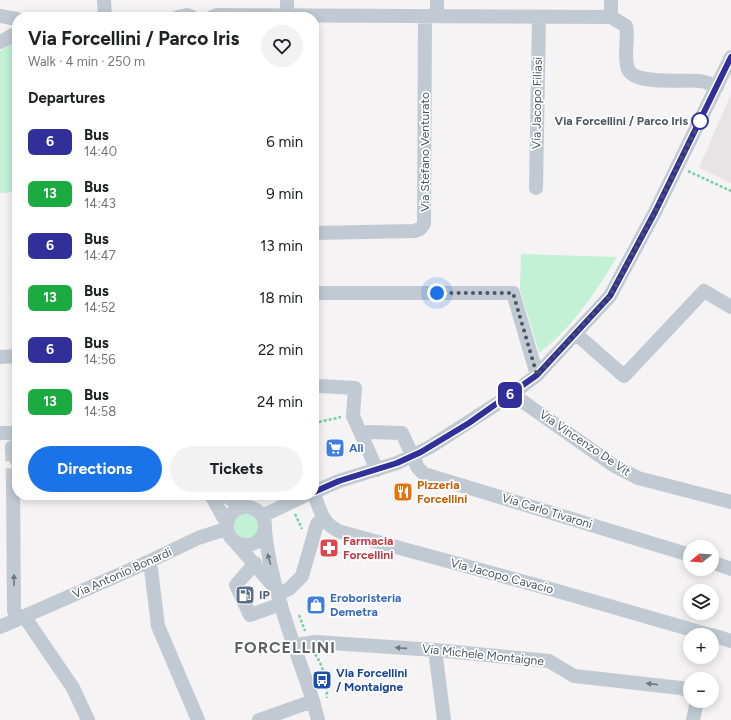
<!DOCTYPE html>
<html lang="en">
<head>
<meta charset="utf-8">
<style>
  body { margin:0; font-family:Figtree,sans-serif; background:#f2f2f2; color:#202124; height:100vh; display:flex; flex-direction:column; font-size:15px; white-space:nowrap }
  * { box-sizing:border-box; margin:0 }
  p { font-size:13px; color:#757577 }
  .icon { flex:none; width:22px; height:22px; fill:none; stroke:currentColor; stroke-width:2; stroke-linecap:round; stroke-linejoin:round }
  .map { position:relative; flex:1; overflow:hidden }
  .details { position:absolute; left:12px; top:12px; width:307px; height:488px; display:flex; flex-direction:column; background:#fff; border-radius:16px; box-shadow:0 2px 10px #0003 }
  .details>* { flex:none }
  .badge { padding:0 8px; border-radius:6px; font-size:14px; line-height:26px }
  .needle { width:26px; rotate:253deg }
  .fabs { position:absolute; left:683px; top:540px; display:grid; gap:8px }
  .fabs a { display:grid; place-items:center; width:36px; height:36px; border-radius:50%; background:#fff; box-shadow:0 2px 10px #0003; font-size:20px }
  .you { position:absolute; width:20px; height:20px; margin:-10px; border:3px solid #fff; border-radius:50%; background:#1a73e8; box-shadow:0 0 0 6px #1a73e833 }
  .map>.badge { position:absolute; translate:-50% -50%; box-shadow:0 0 0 2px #fff }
  h2 { padding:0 16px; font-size:15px; line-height:36px }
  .round { display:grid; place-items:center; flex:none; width:42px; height:42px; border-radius:21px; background:#f2f2f2 }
  .overview { display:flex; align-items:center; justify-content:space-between; height:68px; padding:0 16px }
  h1 { font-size:19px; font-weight:700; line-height:30px }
  .cta { display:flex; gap:8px; margin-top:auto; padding:8px 16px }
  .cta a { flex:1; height:46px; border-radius:24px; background:#1a73e8; color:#fff; font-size:16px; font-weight:700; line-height:46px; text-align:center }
  .cta a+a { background:#f2f2f2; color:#202124 }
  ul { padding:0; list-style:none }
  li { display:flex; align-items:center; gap:12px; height:52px; padding:0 16px }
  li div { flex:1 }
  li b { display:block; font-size:15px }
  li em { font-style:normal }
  li .badge { min-width:44px; font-weight:700; text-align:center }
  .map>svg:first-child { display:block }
</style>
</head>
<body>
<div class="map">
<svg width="731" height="720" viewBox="0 0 731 720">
  <rect width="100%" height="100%" fill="#f5f3f3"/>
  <path fill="#e6e4e5" d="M731,94V183L699,168Z"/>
  <path fill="#c3f1d5" d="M17,40V192L0,193V51Z
    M521,254L617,257C595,293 573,327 539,353L520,289Z
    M234 526a12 12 0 1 1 24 0a12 12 0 1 1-24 0Z"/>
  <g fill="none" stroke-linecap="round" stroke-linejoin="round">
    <path stroke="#caccce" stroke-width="14" stroke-dasharray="14 7" stroke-linecap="butt" d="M12,447L13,481"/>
    <path stroke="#7ad0a6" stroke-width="2.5" stroke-dasharray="3 2" stroke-linecap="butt" d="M688,171L731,191
      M314,423L341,417
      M295,514L302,529
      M299,615L305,631
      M315,654C324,668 327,681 327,698"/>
    <path stroke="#c1cad2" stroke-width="14" d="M104,0L105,17
      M611,0V17
      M287,14V0
      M0,16L17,19
      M437,16V0
      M178,17L187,15L192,17
      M212,17L217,15L611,17L626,26C629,40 623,56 628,69C635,86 684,79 699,81C705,81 711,84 717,87
      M0,42L17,33
      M536,188L539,18
      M314,233L414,231L420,229L424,224L425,16
      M314,293H513L537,375
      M575,333L624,376L704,291L731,307
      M0,357L17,356
      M319,386L355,388L353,416L377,470
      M512,394L613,465L638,478L731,502
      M0,433H17
      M362,435L368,432L402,433L418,468L424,474L690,555
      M12,447L17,461
      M13,481L14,611L18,619
      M314,492L339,481L397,463L430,447L512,394L537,375L610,296L655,212L731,57
      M314,494C321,512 322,524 341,532L554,590L710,635
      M211,495L226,522
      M225,495L241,507
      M227 526a19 19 0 1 1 38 0a19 19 0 1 1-38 0Z
      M262,516L306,495
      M265,531C271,589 295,646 313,701L318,720
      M235,542L275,588
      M148,562L151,569L158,626L198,720
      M712,562L731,569
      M255,563L236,585L250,615L281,604
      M278,594L289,589L302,576L317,524L323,519
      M24,616L73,688L88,720
      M0,627L148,562L198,538L226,529
      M712,635L731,641
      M295,645L316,642L435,650L549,661L574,676L681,688L690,691
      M435,650L444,720
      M259,720L313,701
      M693,720L697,701"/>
  </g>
  <defs><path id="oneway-solid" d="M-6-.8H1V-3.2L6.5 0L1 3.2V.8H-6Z"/></defs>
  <g fill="#6e7983">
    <use href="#oneway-solid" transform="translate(269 559) rotate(-106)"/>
    <use href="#oneway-solid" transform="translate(14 580) rotate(-90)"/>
    <use href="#oneway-solid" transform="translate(401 648) rotate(-176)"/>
    <use href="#oneway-solid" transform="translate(652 684) rotate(-174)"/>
  </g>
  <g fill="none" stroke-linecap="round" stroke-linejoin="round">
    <defs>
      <path id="line" d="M314,492L339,481L397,463L421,452L469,423L537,375L610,296L655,212L731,57"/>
    </defs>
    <use href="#line" stroke="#fff" stroke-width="9"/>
    <use href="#line" stroke="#312f9a" stroke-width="6"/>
    <path stroke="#4a5661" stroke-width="4" stroke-dasharray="0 7.2" d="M437,293H513L537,375L610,296L655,212L700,121"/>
  </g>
  <defs>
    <symbol id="supermarket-square" viewBox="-11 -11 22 22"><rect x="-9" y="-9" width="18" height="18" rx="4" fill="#3f7fe0" stroke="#fff"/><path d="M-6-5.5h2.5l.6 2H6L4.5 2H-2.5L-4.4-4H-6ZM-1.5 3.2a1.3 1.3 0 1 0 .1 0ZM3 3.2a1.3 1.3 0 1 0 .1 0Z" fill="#fff"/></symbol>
    <symbol id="restaurant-square" viewBox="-11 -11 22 22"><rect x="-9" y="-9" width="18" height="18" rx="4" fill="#e8710a" stroke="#fff"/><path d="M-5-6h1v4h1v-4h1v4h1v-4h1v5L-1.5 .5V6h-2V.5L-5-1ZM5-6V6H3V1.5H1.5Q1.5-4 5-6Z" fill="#fff"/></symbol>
    <symbol id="pharmacy-square" viewBox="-11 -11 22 22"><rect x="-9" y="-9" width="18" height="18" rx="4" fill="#e0444e" stroke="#fff"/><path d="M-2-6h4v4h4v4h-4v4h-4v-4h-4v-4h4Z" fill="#fff"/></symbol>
    <symbol id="fuel-square" viewBox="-11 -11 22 22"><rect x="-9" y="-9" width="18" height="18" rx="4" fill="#5c6f8a" stroke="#fff"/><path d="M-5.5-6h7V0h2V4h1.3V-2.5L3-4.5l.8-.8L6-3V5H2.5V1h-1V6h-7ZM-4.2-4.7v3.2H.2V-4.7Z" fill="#fff"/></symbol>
    <symbol id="shop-square" viewBox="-11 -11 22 22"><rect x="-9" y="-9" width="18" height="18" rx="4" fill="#3f7fe0" stroke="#fff"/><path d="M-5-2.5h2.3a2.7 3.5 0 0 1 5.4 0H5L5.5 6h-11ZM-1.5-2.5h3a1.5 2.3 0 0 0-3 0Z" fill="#fff"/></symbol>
    <symbol id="bus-square" viewBox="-11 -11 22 22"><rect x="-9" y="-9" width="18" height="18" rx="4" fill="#1a4fb4" stroke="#fff"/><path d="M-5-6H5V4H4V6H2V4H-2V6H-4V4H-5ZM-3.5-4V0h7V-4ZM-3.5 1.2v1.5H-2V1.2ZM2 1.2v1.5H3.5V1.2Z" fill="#fff"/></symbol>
  </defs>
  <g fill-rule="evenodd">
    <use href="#supermarket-square" x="324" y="437" width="22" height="22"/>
    <use href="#restaurant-square" x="392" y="481" width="22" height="22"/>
    <use href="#pharmacy-square" x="318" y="537" width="22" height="22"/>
    <use href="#fuel-square" x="234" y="584" width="22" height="22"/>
    <use href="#shop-square" x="305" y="594" width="22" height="22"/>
    <use href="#bus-square" x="311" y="669" width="22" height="22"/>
  </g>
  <circle fill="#fff" stroke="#312f9a" stroke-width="2" cx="700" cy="121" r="8"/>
  <g text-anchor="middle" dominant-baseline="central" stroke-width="3.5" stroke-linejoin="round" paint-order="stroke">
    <g font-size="12" fill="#4a5661" stroke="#fff">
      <text transform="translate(537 103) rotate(-89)">Via Jacopo Filiasi</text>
      <text transform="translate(425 152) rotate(-90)">Via Stefano Venturato</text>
      <text transform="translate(585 443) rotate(34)">Via Vincenzo De Vit</text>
      <text transform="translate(547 511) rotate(17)">Via Carlo Tivaroni</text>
      <text transform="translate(122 573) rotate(-24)">Via Antonio Bonardi</text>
      <text transform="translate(502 576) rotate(15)">Via Jacopo Cavacio</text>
      <text transform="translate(483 655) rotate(6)">Via Michele Montaigne</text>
    </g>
    <g font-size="12" font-weight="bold" fill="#4a5661" stroke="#fff" text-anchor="end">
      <text x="688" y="121">Via Forcellini / Parco Iris</text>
    </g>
    <g font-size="12" font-weight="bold" fill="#366cbe" stroke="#fff" text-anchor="start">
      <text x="349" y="448">Alì</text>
      <text x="330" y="598">Eroboristeria<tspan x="330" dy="14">Demetra</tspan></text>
    </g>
    <g font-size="12" font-weight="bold" fill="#c56008" stroke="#fff" text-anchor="start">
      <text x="417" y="485">Pizzeria<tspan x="417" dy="14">Forcellini</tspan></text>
    </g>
    <g font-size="12" font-weight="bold" fill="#be3a42" stroke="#fff" text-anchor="start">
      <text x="343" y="541">Farmacia<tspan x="343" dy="14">Forcellini</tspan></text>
    </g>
    <g font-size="12" font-weight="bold" fill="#4e5e75" stroke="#fff" text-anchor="start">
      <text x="259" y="595">IP</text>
    </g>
    <g font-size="12" font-weight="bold" fill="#164399" stroke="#fff" text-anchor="start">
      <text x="336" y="673">Via Forcellini<tspan x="336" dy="14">/ Montaigne</tspan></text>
    </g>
    <g font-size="16" font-weight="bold" letter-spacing="1" fill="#5f6368" stroke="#fff">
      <text x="285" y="647">FORCELLINI</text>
    </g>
  </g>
</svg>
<div class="fabs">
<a><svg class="needle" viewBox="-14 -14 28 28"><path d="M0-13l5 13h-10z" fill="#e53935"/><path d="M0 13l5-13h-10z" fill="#757577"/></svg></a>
<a><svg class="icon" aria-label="layers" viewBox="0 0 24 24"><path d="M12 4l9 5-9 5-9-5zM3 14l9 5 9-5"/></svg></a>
<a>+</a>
<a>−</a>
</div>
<div class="you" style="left:437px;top:293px"></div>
<b class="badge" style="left:510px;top:395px;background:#312f9a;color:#fff">6</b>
<section class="details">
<div class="overview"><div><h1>Via Forcellini / Parco Iris</h1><p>Walk · 4 min · 250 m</p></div><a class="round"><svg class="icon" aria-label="heart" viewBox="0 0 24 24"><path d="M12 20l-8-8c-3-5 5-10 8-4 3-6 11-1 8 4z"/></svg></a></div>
<h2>Departures</h2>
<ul>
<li><span class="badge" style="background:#312f9a;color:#fff">6</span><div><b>Bus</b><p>14:40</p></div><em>6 min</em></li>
<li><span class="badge" style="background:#1baa40;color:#fff">13</span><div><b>Bus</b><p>14:43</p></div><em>9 min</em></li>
<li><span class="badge" style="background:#312f9a;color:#fff">6</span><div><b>Bus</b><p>14:47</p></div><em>13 min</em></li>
<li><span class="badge" style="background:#1baa40;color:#fff">13</span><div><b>Bus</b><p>14:52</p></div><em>18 min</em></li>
<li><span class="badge" style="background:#312f9a;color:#fff">6</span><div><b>Bus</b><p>14:56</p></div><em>22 min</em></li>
<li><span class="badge" style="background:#1baa40;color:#fff">13</span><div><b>Bus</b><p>14:58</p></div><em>24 min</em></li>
</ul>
<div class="cta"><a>Directions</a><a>Tickets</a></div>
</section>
</div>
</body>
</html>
